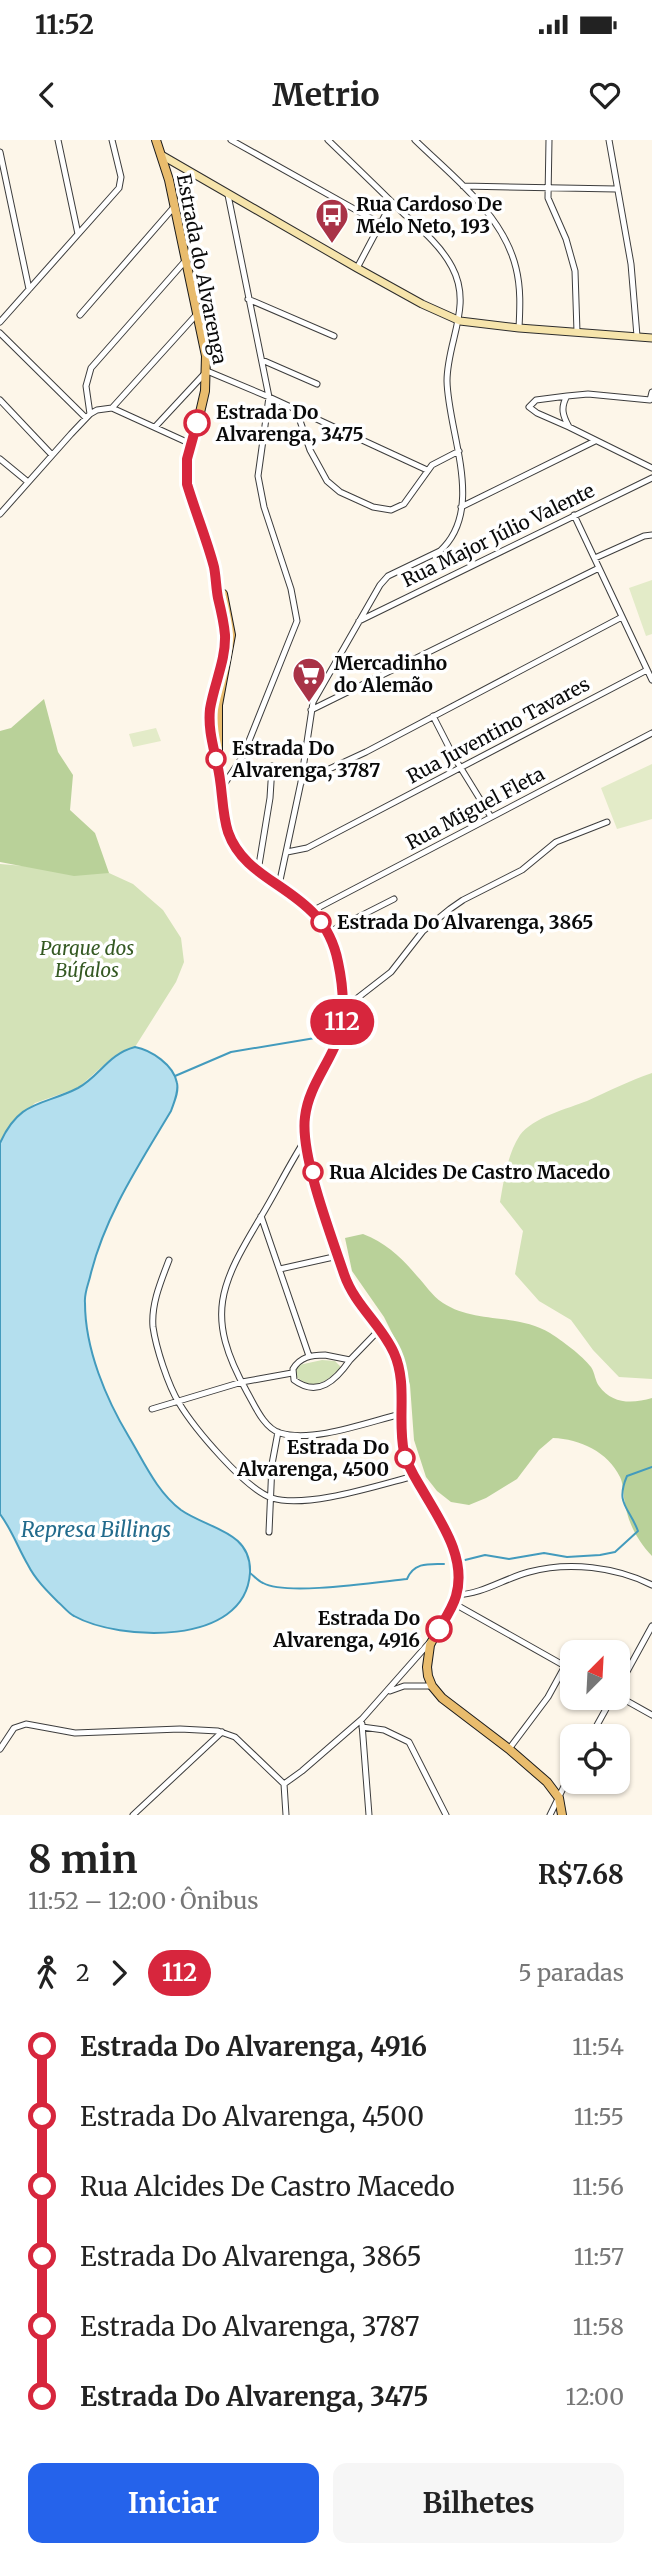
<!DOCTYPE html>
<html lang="pt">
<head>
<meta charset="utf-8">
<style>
  body { margin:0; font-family:Merriweather,serif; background:#f6f6f6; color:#222; height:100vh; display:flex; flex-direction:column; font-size:26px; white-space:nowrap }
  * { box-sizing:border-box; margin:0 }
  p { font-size:23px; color:#767676 }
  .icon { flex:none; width:38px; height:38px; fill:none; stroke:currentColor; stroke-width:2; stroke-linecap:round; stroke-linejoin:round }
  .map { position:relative; height:1675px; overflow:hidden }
  .sheet { display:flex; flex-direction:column; background:#fff; flex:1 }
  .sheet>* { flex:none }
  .badge { padding:0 14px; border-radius:23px; font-size:24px; line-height:46px }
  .needle { width:46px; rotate:24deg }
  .tools { position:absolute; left:560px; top:1500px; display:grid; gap:14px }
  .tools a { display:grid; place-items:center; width:70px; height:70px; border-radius:14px; background:#fff; box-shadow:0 2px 5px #0004; font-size:35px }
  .map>.badge { position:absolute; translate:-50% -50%; box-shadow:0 0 0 4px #fff }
  .legs { display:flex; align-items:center; gap:10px; height:77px; padding:0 28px; font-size:23px }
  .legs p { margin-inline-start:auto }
  .overview { display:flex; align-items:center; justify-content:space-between; height:119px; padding:0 28px }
  h1 { font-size:38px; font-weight:700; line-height:52px }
  .button { display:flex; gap:14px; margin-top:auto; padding:14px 28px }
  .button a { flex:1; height:80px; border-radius:14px; background:#2563eb; color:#fff; font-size:28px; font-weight:700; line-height:80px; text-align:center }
  .button a+a { background:#f6f6f6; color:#222 }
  ul { padding:0 28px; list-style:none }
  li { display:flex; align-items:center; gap:24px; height:70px; font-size:26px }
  li i { display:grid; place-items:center; width:10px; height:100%; margin:0 9px; background:currentColor }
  li i::after { content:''; width:18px; height:18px; margin:-9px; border:5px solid; border-radius:50%; background:#fff }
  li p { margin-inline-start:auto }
  li:first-child i { background:linear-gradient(#0000 50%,currentColor 0) }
  li:last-child i { background:linear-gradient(currentColor 50%,#0000 0) }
  .status { display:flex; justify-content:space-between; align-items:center; height:49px; padding:0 35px; background:#fff; direction:ltr }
  .status svg { height:19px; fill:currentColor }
  header { display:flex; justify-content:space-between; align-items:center; height:91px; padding:0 28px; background:#fff; font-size:32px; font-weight:700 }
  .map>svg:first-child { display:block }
</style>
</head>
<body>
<div class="status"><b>11:52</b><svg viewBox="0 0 49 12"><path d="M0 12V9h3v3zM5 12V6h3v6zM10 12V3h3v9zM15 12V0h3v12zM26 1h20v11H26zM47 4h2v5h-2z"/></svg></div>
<header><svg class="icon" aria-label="back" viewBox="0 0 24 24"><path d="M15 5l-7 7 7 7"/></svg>Metrio<svg class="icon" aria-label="heart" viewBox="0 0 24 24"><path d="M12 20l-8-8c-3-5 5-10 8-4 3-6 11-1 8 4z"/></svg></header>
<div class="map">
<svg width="652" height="1675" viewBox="0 0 652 1675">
  <rect width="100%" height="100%" fill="#fdf6e9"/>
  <path fill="#d3e2b7" d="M0,724L109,733L133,744L163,770L181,798L184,822L176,842L135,907L114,916L78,948L35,963L5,992L0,1003Z
    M652,933V1239L619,1237L593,1210L571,1180L539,1161L515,1134L523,1091L500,1062C504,1040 507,1015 520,995C532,978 569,968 587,961C609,951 629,941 652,933Z
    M322,1220L335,1221L341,1227C326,1243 313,1252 294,1235L295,1229L299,1225Z"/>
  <path fill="#b9d199" d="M44,559L58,612L73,635L70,670L95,693L109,733L74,736L0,722V591L11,588Z
    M363,1094C386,1103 401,1117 417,1136C426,1145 431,1155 443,1163C475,1184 517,1173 550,1193C561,1200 583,1216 591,1227C595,1233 595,1241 599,1246C612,1264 632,1264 652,1258V1416C636,1399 627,1381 624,1358C623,1351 623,1343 620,1337C608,1312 580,1299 553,1298L539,1310L517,1339L486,1358L469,1365L451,1362L437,1351L426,1337L414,1300L410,1245L400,1209L384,1177L352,1131L345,1098Z"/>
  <path fill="#e3ebc8" d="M652,440V494L646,496L629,448Z
    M156,588L161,601L133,607L129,594Z
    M652,624V679L617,689L601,648Z"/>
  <path fill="#b4dfee" stroke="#439bbd" stroke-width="2" d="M135,907C151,910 174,925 177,943C179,952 174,962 171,971C140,1023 104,1077 90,1137C88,1145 84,1154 85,1163C85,1209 106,1259 129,1297C144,1322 157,1352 181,1370C208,1389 252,1391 250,1433C245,1507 119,1501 74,1476C68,1473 63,1466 58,1462C47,1451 35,1439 28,1425C18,1408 12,1390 0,1374V1003C20,959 43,966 78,948C100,936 108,914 135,907Z"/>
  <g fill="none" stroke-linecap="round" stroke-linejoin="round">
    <path stroke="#439bbd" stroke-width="2" d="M175,936L231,912L327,896
      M461,1421L485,1415L509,1419L544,1413L567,1417L600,1415L615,1412L638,1391C629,1367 615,1364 627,1336L652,1327
      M250,1433C254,1436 258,1441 263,1443C286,1456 378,1442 407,1439C414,1422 429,1424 444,1424"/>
    <defs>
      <path id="street" d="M58,0L78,94
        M231,0L381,84
        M415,0C453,37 503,74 516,128C521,148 520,168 519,188
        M549,0L548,58L566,99L575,131L577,192
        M609,0L631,124L637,196
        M0,12L29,149
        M463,46L616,49
        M357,128L392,62
        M248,159L334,196
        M80,175L174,67
        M0,182L119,48L121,37L112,0
        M0,193L86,278
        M262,220L317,244
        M652,252L650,260L588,254L567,256C560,268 563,276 569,287L652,328
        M567,256L536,260L529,267L537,273L569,287
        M0,260L52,315
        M112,268L197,174
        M296,269L310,310L327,341L340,352L373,367L391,370L404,364L432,325L459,311
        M90,274L86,246L91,228L186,120
        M155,287L207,231L269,257L427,330
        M0,319L28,342
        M461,367L595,301
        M0,374L71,294L90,274L97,270L112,268L191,304
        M574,375L652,540
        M595,418L644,396L652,395
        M359,481L652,338
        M311,570L599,428
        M433,576L454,617L491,677
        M301,642L366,612L622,477
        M221,649L243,616L297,481L291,449L264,367L258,336L269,257L228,55
        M287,712L307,708L328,697L647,530
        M258,731L270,658L272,626
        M279,745L301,642L313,562L380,445L388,436L440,411C486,369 448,293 447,241C447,201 473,166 452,127C441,106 422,90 405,75C380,50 354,25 328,0
        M312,771L652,593
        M327,793L394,759
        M342,870L391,832L423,791L450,769L463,760L522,730L556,702L607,682
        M305,1000C289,1025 277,1050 262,1075C220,1145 204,1175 247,1252C255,1266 264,1288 280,1293C313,1303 368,1282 401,1274
        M261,1076L309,1216
        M169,1120C161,1141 151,1164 153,1187C156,1208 168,1245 179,1263C194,1288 245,1349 272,1358C306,1369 379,1345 414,1336
        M280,1129L338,1116
        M325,1215L350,1220C336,1240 318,1258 294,1240L293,1229C300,1217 311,1215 325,1215Z
        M350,1220L379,1190
        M152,1269L242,1242L292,1233
        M269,1392L272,1324L278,1292
        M456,1455C483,1454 503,1439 529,1432C569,1421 616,1427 652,1445
        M453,1463L572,1530
        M618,1548L652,1486
        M390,1551L404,1546H432
        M618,1556L652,1575
        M362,1584L369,1675
        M362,1587L384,1590L409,1602L446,1675
        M591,1596L612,1558
        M0,1609L14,1588L26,1584L75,1593L180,1589L218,1591L235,1597L284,1644L302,1631L362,1579L430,1502
        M509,1609L548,1557L565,1526
        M601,1642L606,1645L618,1642
        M284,1644L286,1675
        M133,1675L222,1592
        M550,1675L572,1630"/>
      <path id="secondary" d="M163,16L357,128L422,164L460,181L519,188L652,198"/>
      <path id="primary" d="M156,0L169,40L206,216L205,251L186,333L187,344L215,432
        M214,427L225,499L209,582L228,691L246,721L301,760L318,777L338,821L343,878L333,910L309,958L304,981L305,1000L320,1060L349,1148L356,1162L388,1202L398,1223L401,1242V1300L405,1317L448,1393L456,1422V1455L430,1505L427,1527L428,1536L432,1546L442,1558L509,1609L547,1642L559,1658L562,1675
        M218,617V565L231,495L223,454"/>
    </defs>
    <use href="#street" stroke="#3d3d3d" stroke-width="7"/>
    <use href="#secondary" stroke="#2c2c2c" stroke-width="9"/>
    <use href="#primary" stroke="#1b1b1b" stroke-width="10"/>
    <use href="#street" stroke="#fff" stroke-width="5"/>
    <use href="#secondary" stroke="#f6e4ab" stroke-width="7"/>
    <use href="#primary" stroke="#e9bc6d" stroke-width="8"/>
  </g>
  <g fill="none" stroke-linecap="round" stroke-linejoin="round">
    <defs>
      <path id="line-1" d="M197,283L187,319V344C195,371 207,400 214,427C216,437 216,448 218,458C221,470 224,483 225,495C226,520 214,544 210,569C208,589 213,605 217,624C223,646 221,670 228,692C248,749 323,746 338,822C344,850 346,882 334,908C323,932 308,951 305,977C300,1015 331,1095 344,1134C355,1166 381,1184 394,1213C408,1244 397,1280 404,1312C407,1326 416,1339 423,1351C441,1382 467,1418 456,1456C453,1467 445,1479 439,1489"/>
    </defs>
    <use href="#line-1" stroke="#fff" stroke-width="16"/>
    <use href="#line-1" stroke="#d7263d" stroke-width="10"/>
  </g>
  <defs>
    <symbol id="bus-pin" viewBox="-11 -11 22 30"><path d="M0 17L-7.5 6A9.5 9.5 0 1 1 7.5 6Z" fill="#a93347" stroke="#fff"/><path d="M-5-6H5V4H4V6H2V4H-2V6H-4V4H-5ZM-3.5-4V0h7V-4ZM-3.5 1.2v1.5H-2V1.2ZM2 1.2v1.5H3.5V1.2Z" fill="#fff"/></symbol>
    <symbol id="supermarket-pin" viewBox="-11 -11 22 30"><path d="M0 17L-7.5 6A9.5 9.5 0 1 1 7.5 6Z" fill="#a93347" stroke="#fff"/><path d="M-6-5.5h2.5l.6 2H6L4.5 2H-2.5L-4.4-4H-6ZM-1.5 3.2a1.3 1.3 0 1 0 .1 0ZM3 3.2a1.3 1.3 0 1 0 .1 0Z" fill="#fff"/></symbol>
  </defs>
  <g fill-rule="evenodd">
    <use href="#bus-pin" x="313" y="56" width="38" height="52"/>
    <use href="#supermarket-pin" x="290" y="515" width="38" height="52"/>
  </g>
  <g fill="#fff" stroke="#d7263d" stroke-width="3.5">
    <circle cx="197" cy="283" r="12"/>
    <circle cx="216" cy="619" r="9"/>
    <circle cx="321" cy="782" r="9"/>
    <circle cx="313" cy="1032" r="9"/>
    <circle cx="405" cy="1318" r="9"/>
    <circle cx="439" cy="1489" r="12"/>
  </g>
  <g text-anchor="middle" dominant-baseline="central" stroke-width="7" stroke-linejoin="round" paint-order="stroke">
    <g font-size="19" font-weight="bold" fill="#0a0a0a" stroke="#fff" text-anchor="start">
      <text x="356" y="64">Rua Cardoso De<tspan x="356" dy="22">Melo Neto, 193</tspan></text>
      <text x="334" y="523">Mercadinho<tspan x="334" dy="22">do Alemão</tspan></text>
    </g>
    <g font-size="19" fill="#0a0a0a" stroke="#fff">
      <text transform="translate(202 129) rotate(79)">Estrada do Alvarenga</text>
      <text transform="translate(498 395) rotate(-26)">Rua Major Júlio Valente</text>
      <text transform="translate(498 590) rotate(-28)">Rua Juventino Tavares</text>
      <text transform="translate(475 668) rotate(-28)">Rua Miguel Fleta</text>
    </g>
    <g font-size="19" font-weight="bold" fill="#0a0a0a" stroke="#fff" text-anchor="start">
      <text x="216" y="272">Estrada Do<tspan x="216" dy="22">Alvarenga, 3475</tspan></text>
      <text x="232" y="608">Estrada Do<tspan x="232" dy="22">Alvarenga, 3787</tspan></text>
      <text x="337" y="782">Estrada Do Alvarenga, 3865</text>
      <text x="329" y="1032">Rua Alcides De Castro Macedo</text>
      <text x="389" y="1307" text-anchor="end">Estrada Do<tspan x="389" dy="22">Alvarenga, 4500</tspan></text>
      <text x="420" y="1478" text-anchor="end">Estrada Do<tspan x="420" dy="22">Alvarenga, 4916</tspan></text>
    </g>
    <g font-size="19" font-style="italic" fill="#355923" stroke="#fff">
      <text x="87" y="808">Parque dos<tspan x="87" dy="22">Búfalos</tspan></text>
    </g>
    <g font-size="21" font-style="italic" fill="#236b8c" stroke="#fff">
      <text x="96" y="1389">Represa Billings</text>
    </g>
  </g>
</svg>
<div class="tools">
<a><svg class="needle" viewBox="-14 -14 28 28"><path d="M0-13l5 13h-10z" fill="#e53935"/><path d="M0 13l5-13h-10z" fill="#767676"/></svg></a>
<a><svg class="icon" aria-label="locate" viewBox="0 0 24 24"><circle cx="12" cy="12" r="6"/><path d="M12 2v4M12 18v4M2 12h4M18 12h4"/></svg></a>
</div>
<b class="badge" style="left:342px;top:882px;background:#d7263d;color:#fff">112</b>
</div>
<section class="sheet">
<div class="overview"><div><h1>8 min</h1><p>11:52 – 12:00 · Ônibus</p></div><b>R$7.68</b></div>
<div class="legs"><svg class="icon" aria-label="walk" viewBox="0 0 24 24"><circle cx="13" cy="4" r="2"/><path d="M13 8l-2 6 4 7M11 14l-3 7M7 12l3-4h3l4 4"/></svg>2<svg class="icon" aria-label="forward" viewBox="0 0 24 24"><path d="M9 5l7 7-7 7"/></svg><b class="badge" style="background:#d7263d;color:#fff">112</b><p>5 paradas</p></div>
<ul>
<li><i style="color:#d7263d"></i><b>Estrada Do Alvarenga, 4916</b><p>11:54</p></li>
<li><i style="color:#d7263d"></i><span>Estrada Do Alvarenga, 4500</span><p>11:55</p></li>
<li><i style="color:#d7263d"></i><span>Rua Alcides De Castro Macedo</span><p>11:56</p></li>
<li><i style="color:#d7263d"></i><span>Estrada Do Alvarenga, 3865</span><p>11:57</p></li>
<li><i style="color:#d7263d"></i><span>Estrada Do Alvarenga, 3787</span><p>11:58</p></li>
<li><i style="color:#d7263d"></i><b>Estrada Do Alvarenga, 3475</b><p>12:00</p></li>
</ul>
<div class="button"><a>Iniciar</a><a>Bilhetes</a></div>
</section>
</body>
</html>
